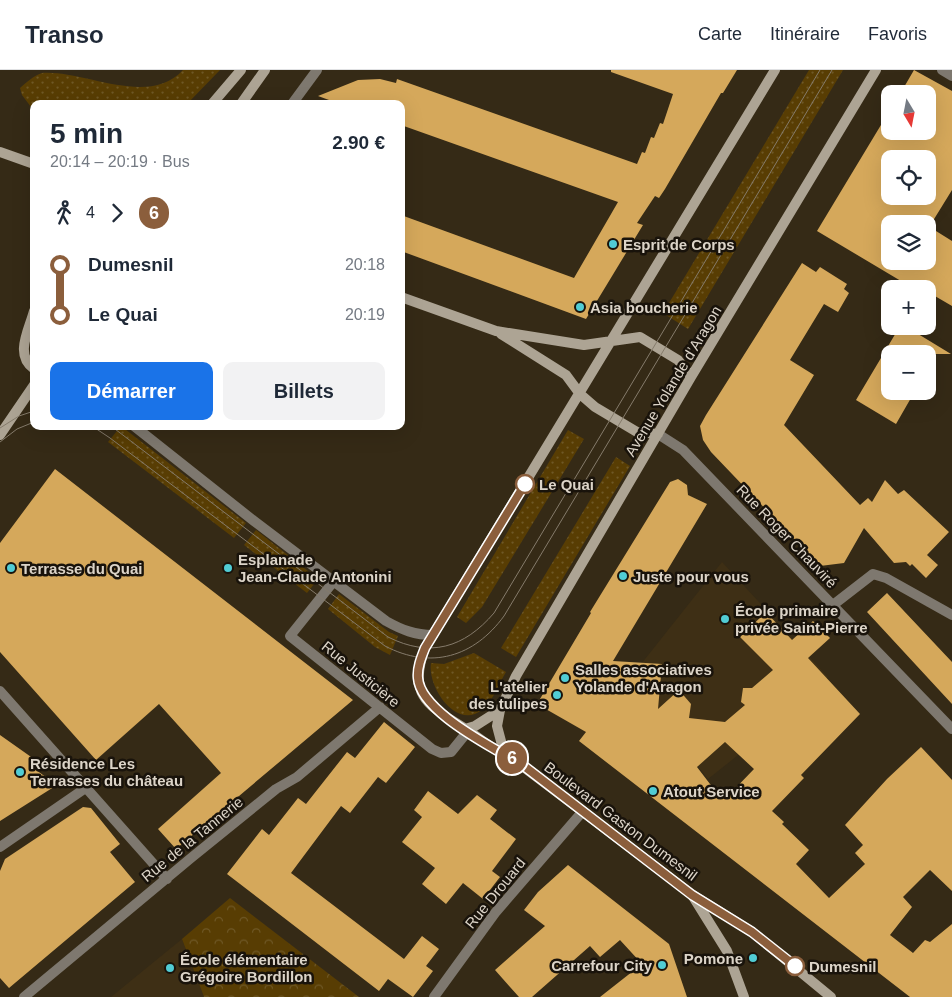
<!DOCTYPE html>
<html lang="fr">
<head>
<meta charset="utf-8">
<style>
  body { margin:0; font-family:Arial,sans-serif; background:#f2f2f3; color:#1f2937; height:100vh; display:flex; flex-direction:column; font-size:19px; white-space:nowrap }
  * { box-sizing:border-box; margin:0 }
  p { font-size:16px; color:#747a83 }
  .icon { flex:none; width:28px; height:28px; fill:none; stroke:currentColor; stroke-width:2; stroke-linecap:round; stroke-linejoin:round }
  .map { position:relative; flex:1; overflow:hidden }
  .details { position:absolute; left:30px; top:30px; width:375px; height:330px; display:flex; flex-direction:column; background:#fff; border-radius:10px; box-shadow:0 5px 20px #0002 }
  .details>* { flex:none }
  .badge { padding:0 10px; border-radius:16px; font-size:18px; line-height:32px }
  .needle { width:32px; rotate:170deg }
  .fabs { position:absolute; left:881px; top:15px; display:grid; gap:10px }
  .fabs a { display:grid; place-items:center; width:55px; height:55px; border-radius:10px; background:#fff; box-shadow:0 5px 20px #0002; font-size:25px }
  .map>.badge { position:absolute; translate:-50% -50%; box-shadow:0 0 0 2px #fff }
  .legs { display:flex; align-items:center; gap:8px; height:55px; padding:0 20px; font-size:16px }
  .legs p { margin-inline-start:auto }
  .headline { display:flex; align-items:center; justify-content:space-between; height:85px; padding:0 20px }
  h1 { font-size:28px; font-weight:700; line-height:38px }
  .action { display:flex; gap:10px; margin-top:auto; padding:10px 20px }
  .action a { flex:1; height:58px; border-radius:10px; background:#1a73e8; color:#fff; font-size:20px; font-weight:700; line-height:58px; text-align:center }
  .action a+a { background:#f2f2f3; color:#1f2937 }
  ul { padding:0 20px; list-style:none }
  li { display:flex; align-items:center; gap:18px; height:50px; font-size:19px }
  li i { display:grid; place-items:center; width:8px; height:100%; margin:0 6px; background:currentColor }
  li i::after { content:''; width:12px; height:12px; margin:-6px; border:4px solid; border-radius:50%; background:#fff }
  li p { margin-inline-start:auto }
  li:first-child i { background:linear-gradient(#0000 50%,currentColor 0) }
  li:last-child i { background:linear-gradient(currentColor 50%,#0000 0) }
  header { display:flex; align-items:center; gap:30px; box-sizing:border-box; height:70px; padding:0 25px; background:#fff; border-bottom:1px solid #e0e1e3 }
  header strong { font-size:24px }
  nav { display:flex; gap:28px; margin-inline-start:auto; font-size:18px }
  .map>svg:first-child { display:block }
</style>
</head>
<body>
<header>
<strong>Transo</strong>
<nav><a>Carte</a><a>Itinéraire</a><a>Favoris</a></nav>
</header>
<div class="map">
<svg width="952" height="927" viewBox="0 0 952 927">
  <defs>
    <pattern id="grass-dots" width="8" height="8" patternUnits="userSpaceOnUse" patternTransform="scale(1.25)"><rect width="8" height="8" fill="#583d03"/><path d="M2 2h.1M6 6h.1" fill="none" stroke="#6f5826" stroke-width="1.8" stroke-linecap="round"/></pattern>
    <pattern id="park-crowns" width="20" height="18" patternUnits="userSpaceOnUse" patternTransform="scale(1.25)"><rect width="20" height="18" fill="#583d03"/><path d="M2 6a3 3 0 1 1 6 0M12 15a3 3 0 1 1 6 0" fill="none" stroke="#6f5826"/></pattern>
  </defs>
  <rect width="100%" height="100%" fill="#352a16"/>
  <path fill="#3e2f15" d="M722,492L828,607L766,663L708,709L657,646L630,608Z
    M182,869L204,927H111Z"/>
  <path fill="url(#grass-dots)" d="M183,0H220L187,34H34V41L22,25L20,18C27,12 33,6 42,3C85,0 148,38 183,0Z
    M809,0H843L688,259L663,243Z
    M121,356L246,453L234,468L108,372Z
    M568,360L584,369L482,537L466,553L457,547Z
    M616,387L630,396L516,587L501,578Z
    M256,460L318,509L307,523L244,475Z
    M339,524L389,562L398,566L390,585L375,577L328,539Z
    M474,583L506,602C499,613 493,631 483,639C457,662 427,617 431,593L444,594Z"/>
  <path fill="url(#park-crowns)" d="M230,828L359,927H204L182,869Z"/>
  <path fill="#d5a85b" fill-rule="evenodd" d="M611,0H737L723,23H721L665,119L659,128L655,126L637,153L643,155L586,249L401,181V145L574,208L618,132L401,55V34H340L318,26L358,10L380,9L396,13L397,9L637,94L642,82L645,83L651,67L654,68L660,53L663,54L673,24L611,2Z
    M914,0L952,21V120L931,154H890V191H928V156L952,171V236L928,222V219H922L913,213L911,217L817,161L890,40V61H928V24H900ZM890,89H928V126H890Z
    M802,193L816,202L820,197L839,209L847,214L844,219L849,223L838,242L824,234L790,290L814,305L784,355L860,435L868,428L872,432L885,410L898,424L904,420L949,462L927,485L938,495L926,508L912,494L910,496L906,492L894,493L864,458L844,493L820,496L711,382L703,370L700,356L706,345Z
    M900,256H905L951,284H890V321H915L896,354L856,330Z
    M55,399L353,630L176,779L158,759L221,703L159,634L96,690L0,582V473Z
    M678,409L687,415L688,425L707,434L613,591L662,594L658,639L679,620L691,634L689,648L725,652L745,635L741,632L743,618H752L773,600L740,567L766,542L792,570L813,551L830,568L808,588L860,644L801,705L804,708L772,741L784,752L782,754L809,780L796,794L829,828L865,794L855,783L863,775L845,755L887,709L921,677L952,710V821L930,800L903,827L912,837L890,865L913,883L925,870L930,872L952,854V927H910L579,671L586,662L537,634L591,543L590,542L670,412ZM725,672L754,699L727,727L710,714L697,697Z
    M887,523L952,592V634L867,542Z
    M384,652L415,677L386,713L378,707L350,743L341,736L291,803L404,889L422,866L439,879L426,896L433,901L413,927L388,909L379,921L227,804L262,759L269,765L298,728L306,734L347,682L355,688Z
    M0,665L34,689L29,695L57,715L0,751Z
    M428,721L458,744L477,725L497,740L490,749L516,769L492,801L500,807L483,829L463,813L446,834L422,814L435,798L402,772L422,747L414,740Z
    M83,737L91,738L120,774L110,782L135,812L9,918L0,908V801L5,789Z
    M568,795L669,874L687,927H600L642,894L620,870L600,887L590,876L532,927H519L495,900L545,856L524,840L538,822Z"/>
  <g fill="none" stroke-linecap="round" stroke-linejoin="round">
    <path stroke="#7e786f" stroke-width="10" d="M942,0L952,6
      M292,34L317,0
      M134,356L254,451L386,551C402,560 415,565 433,565
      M658,364L683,380L952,659
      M334,511L290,566L432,679L441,683L451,682L468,661
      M833,535L873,504L886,508L952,545
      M0,621L167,809
      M0,777L87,717
      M24,927L191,788L276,719L297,707L380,637
      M434,927L495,843L583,741"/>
    <path stroke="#ada494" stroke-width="10" d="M212,34L241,0
      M241,34L265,0
      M0,82L34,94
      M401,227L496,261L584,275L640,267L678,290L691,307
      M34,241C29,260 14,285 34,299
      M501,264L566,305L580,324L595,337L637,362L658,364
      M0,365L34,315
      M465,659L475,656L500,640
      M507,683C492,680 482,670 470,662C432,637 406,629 425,578L775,0
      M694,828L727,881L744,927
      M831,927L752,862L693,825L513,689L502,675L497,656L500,640L516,606L691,307L876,0"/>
    <path stroke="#857b6b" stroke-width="1" d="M92,356L110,368L385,576C431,600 474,587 504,546L832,0
      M111,356L388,567C430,588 464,578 494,543L820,0
      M0,358L19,346L34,341
      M0,372L17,359L34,352"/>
  </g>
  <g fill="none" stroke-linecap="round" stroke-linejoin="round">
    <defs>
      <path id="line-1" d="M525,414L425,578C421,588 417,598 418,608C420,637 474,667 498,681L507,683L692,825L752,862L795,896"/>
    </defs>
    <use href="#line-1" stroke="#fff" stroke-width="11"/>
    <use href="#line-1" stroke="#8b5e3c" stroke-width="8"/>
  </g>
  <g fill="#51ccd4" stroke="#19130b" stroke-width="2">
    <circle cx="613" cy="174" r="5"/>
    <circle cx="580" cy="237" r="5"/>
    <circle cx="11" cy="498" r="5"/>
    <circle cx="228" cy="498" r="5"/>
    <circle cx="623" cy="506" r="5"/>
    <circle cx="725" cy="549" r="5"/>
    <circle cx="565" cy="608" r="5"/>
    <circle cx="557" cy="625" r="5"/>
    <circle cx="20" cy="702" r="5"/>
    <circle cx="653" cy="721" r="5"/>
    <circle cx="753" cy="888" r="5"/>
    <circle cx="662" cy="895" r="5"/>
    <circle cx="170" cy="898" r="5"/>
  </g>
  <g fill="#fff" stroke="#8b5e3c" stroke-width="2.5">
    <circle cx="525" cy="414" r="9"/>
    <circle cx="795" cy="896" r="9"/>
  </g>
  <g text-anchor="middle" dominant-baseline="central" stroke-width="5" stroke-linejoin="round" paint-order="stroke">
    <g font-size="15" font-weight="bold" fill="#dcd4c8" stroke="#19130b" text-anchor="start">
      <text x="623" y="174">Esprit de Corps</text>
      <text x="590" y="237">Asia boucherie</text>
      <text x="238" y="489">Esplanade<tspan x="238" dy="17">Jean-Claude Antonini</tspan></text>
      <text x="21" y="498">Terrasse du Quai</text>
      <text x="633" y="506">Juste pour vous</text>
      <text x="735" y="540">École primaire<tspan x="735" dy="17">privée Saint-Pierre</tspan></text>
      <text x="575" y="599">Salles associatives<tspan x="575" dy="17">Yolande d'Aragon</tspan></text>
      <text x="547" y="616" text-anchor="end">L'atelier<tspan x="547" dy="17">des tulipes</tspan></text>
      <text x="30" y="693">Résidence Les<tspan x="30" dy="17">Terrasses du château</tspan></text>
      <text x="663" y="721">Atout Service</text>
      <text x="743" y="888" text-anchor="end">Pomone</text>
      <text x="180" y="889">École élémentaire<tspan x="180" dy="17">Grégoire Bordillon</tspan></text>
      <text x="652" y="895" text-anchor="end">Carrefour City</text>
    </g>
    <g font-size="15" fill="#dcd4c8" stroke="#19130b">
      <text transform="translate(673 311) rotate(-59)">Avenue Yolande d’Aragon</text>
      <text transform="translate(787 466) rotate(46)">Rue Roger Chauviré</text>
      <text transform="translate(361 604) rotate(39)">Rue Justicière</text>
      <text transform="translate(621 751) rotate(37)">Boulevard Gaston Dumesnil</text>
      <text transform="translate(192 769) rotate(-39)">Rue de la Tannerie</text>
      <text transform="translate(495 823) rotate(-51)">Rue Drouard</text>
    </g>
    <g font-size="15" font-weight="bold" fill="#dcd4c8" stroke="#19130b" text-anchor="start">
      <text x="539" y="414">Le Quai</text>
      <text x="809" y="896">Dumesnil</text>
    </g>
  </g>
</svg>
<div class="fabs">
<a><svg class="needle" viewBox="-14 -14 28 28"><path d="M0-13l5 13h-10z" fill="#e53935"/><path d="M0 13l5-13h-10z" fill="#747a83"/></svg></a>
<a><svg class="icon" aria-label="locate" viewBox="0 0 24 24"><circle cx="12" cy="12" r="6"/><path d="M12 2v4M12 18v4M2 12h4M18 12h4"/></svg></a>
<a><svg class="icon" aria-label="layers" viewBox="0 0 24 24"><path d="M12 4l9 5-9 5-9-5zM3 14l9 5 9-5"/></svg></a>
<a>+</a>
<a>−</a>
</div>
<b class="badge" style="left:512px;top:688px;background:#8b5e3c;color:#fff">6</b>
<section class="details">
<div class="headline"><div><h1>5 min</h1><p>20:14 – 20:19 · Bus</p></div><b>2.90 €</b></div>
<div class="legs"><svg class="icon" aria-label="walk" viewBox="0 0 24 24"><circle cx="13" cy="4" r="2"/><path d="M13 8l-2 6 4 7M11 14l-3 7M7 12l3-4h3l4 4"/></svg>4<svg class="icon" aria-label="forward" viewBox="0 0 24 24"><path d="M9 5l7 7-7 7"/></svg><b class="badge" style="background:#8b5e3c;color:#fff">6</b></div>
<ul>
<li><i style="color:#8b5e3c"></i><b>Dumesnil</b><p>20:18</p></li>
<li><i style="color:#8b5e3c"></i><b>Le Quai</b><p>20:19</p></li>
</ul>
<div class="action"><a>Démarrer</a><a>Billets</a></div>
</section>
</div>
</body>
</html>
